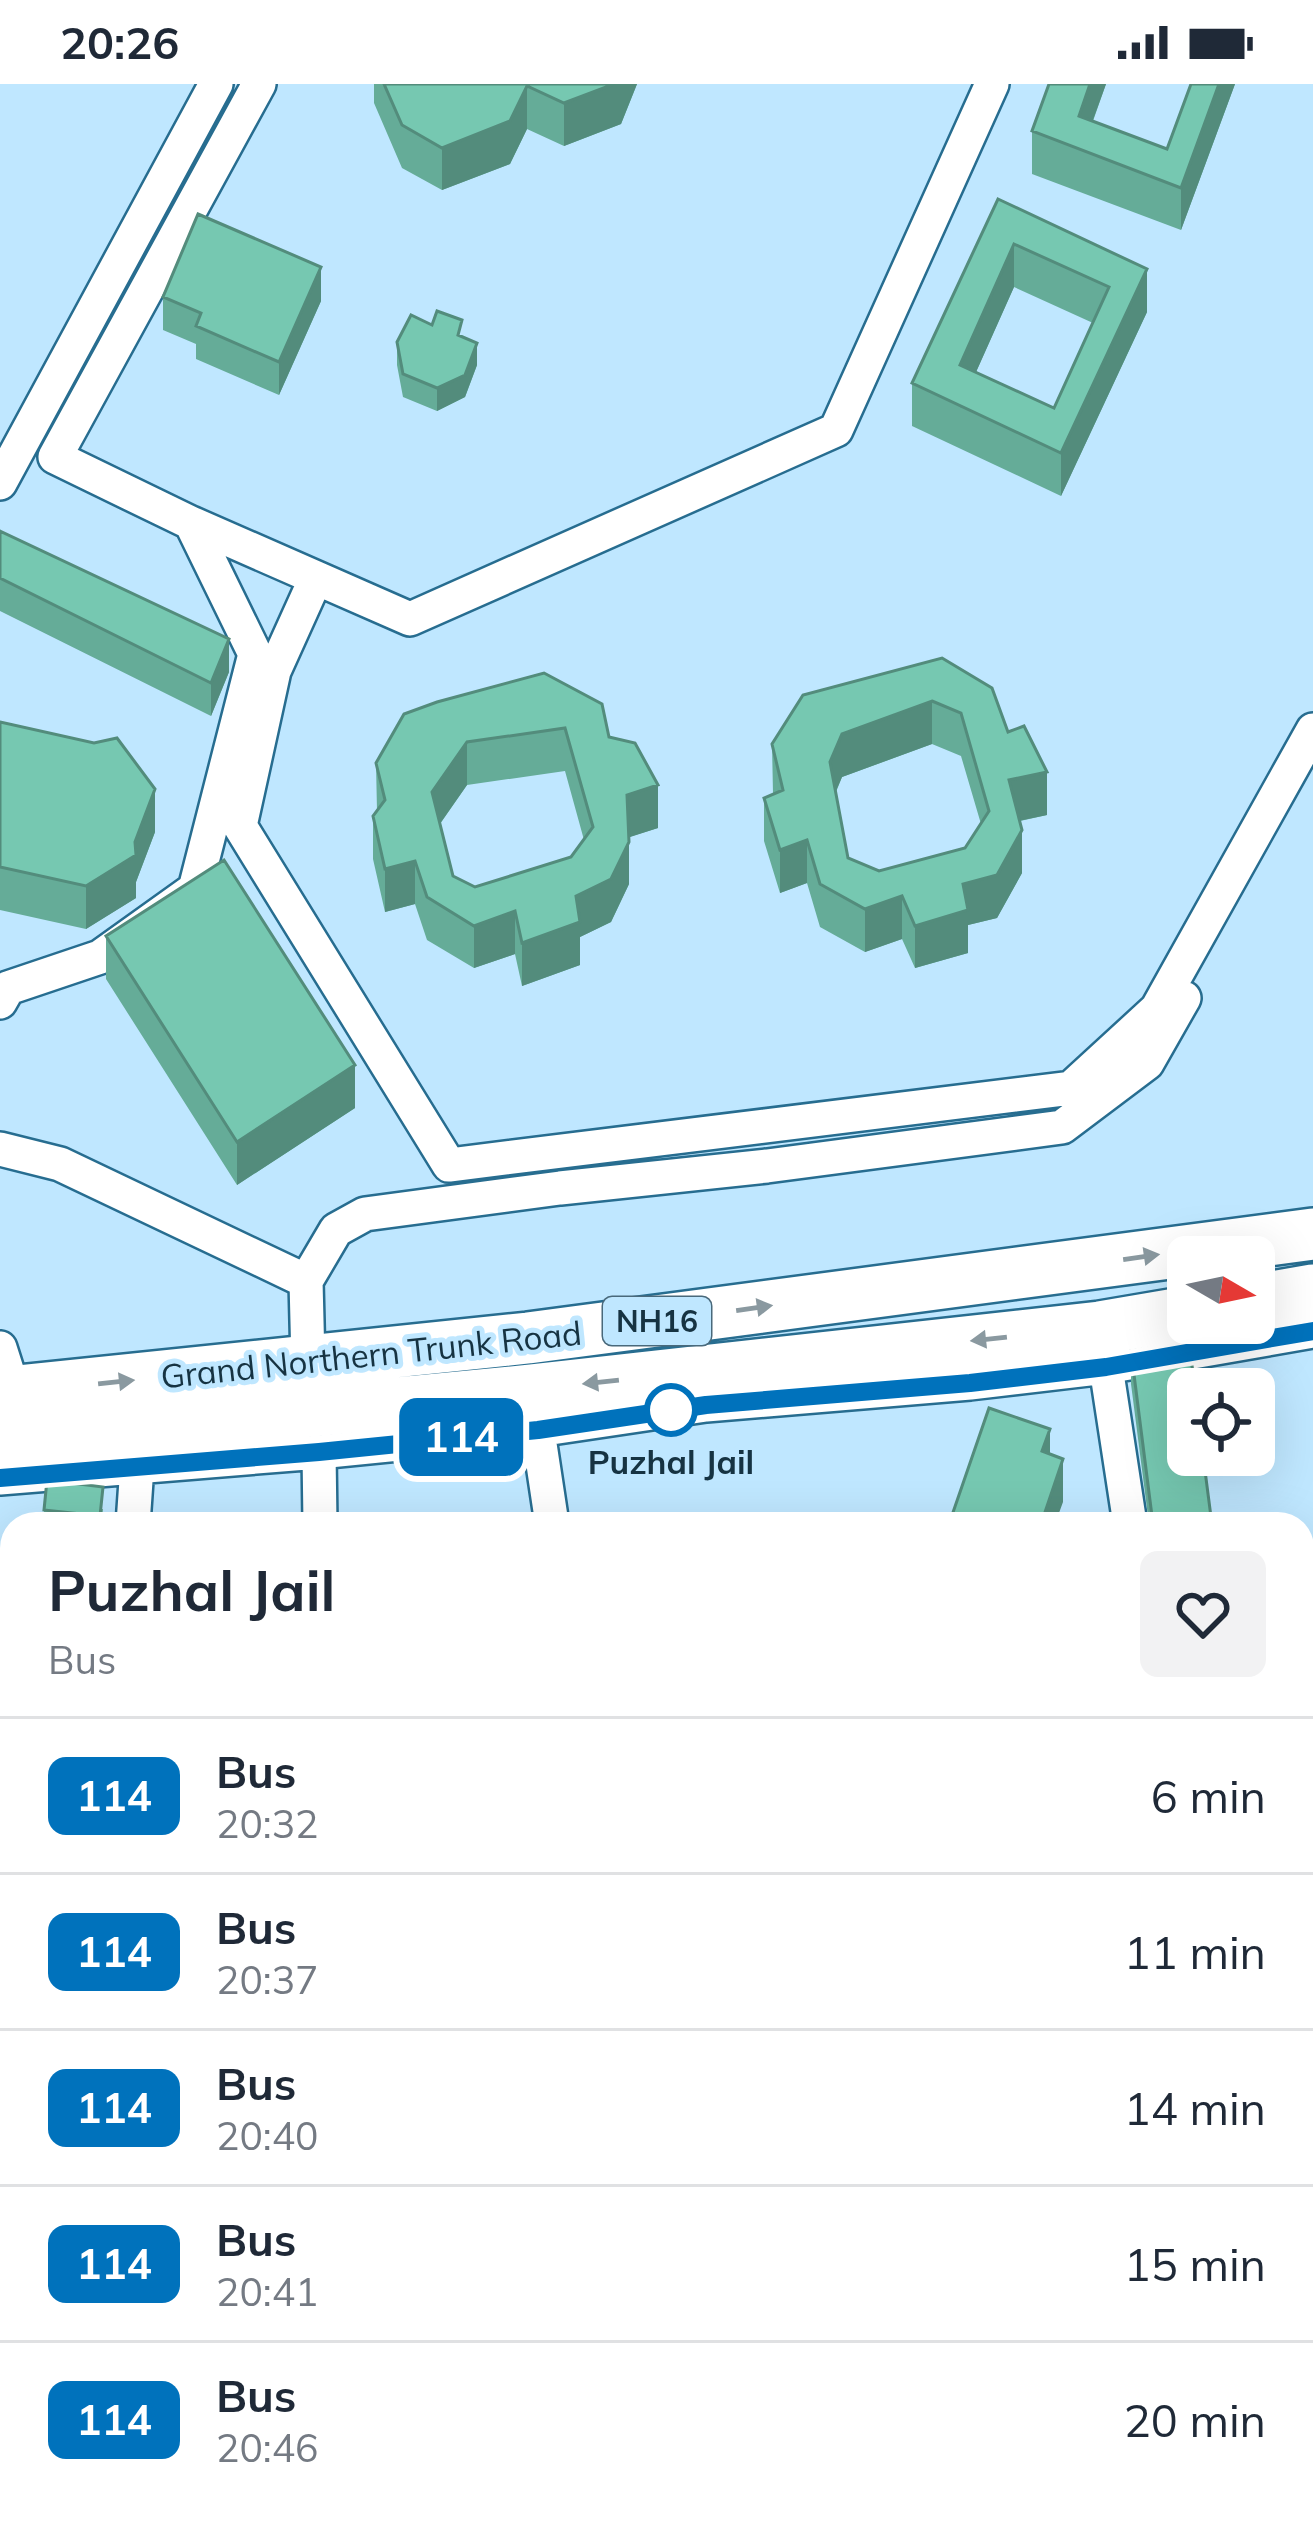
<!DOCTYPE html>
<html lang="en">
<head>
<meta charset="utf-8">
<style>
  body { margin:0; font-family:Mulish,sans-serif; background:#f2f2f3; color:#1f2937; height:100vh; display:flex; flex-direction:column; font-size:45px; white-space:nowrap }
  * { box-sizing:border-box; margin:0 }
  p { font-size:39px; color:#747a83 }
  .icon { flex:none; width:66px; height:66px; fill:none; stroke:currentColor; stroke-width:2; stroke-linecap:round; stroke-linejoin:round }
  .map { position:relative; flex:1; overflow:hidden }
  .drawer { position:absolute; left:0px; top:1428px; width:1314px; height:1011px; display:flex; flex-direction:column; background:#fff; border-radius:36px 36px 0 0; box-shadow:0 12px 48px #0002 }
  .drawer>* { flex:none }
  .badge { padding:0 24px; border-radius:18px; font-size:42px; line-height:78px }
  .needle { width:78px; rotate:99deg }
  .tools { position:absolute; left:1167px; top:1152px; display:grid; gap:24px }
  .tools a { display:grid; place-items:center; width:108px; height:108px; border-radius:18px; background:#fff; box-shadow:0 12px 48px #0002; font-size:60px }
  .map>.badge { position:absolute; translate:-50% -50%; box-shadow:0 0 0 6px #fff }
  .round { display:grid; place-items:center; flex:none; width:126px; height:126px; border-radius:18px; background:#f2f2f3 }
  .head { display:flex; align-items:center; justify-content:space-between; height:204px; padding:0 48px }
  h1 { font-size:57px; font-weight:700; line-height:90px }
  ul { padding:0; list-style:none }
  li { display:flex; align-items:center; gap:36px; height:156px; padding:0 48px; border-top:3px solid #e0e1e3 }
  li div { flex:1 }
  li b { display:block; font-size:45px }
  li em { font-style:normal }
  li .badge { min-width:132px; font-weight:700; text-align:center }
  .status { display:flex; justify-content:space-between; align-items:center; height:84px; padding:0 60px; background:#fff; direction:ltr }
  .status svg { height:33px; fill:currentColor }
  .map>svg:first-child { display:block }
</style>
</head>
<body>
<div class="status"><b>20:26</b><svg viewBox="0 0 49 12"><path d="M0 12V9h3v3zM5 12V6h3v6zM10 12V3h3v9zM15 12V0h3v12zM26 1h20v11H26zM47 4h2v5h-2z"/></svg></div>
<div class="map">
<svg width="1313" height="2438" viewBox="0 0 1313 2438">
  <rect width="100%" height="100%" fill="#bfe7ff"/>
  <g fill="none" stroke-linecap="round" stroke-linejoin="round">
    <defs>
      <path id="minor" d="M0,399L216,0
        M191,439L55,373L259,0
        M316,494L274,587L240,742L449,1081L1071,1004L1157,925L1313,646
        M0,918L8,904L100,873L195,805L255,570L191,439L410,535L836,346L992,0
        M0,1065L60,1080L306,1197
        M0,1264L14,1308
        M308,1278L306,1197L336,1146L365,1130L560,1104L767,1082L1062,1043L1147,979L1184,914
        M1106,1283L1130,1440
        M535,1327L552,1440
        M319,1368L320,1440
        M0,1394L319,1368L538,1346L706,1321L970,1299L1106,1283L1313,1247
        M133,1440L137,1382
        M12,1966V1999
        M1302,2246L1313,2244
        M779,2438L785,2427"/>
      <path id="highway" d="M1254,1216L1313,1206
        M0,1309L528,1254L1313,1150
        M0,1357L532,1306L1100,1243L1188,1228"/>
    </defs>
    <use href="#minor" stroke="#276d90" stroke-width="38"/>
    <use href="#highway" stroke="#276d90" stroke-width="56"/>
    <use href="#minor" stroke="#fff" stroke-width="33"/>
    <use href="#highway" stroke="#fff" stroke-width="51"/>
  </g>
  <path fill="#65ac98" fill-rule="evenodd" d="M374,0H637L621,40L564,62L527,45L510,80L442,106L402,84L374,19Z
    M1049,0H1106L1093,37L1167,65L1191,0H1235L1181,146L1032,90V47Z
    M998,115L1147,228L1061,412L912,342V299ZM1014,203L1093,239L1054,324L976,288Z
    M163,213L321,217L279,311L196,275V260L163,246Z
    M462,253L477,281L465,313L437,327L403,313L397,281V258Z
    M0,447L229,588L211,632L0,527Z
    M942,574L1008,648L1047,731L1020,737L1022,789L997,834L968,841V869L915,884L902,855L865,868L820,843L807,799L780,809L764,757V714L773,710L772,660ZM932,660L961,672L981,740L965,764L879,787L848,774L836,708L842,693Z
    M437,618L609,653L658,744L629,753V800L611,838L580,853V881L522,902L515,870L474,884L427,856L415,820L385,828L373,775V732L377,727L376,679ZM565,687L584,756L571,773L475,803L453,792L440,740L467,701Z
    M0,638L155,748L136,798V814L86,845L0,826Z
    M106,852L355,1024L237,1101L106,895Z
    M1131,1267L1211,1433V1440H1149L1131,1300Z
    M103,1425L102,1440H44V1426Z
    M0,1592L12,1593V1654L0,1653Z
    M0,1692L12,1693V1746H0Z
    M1302,1860L1307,1922L1313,1921V2037L1302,2038Z
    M982,2427H1122V2438H1063L982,2430Z"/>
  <path fill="#538c7c" d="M614,0H637L621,40L564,62V19Z
    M1090,0H1106L1082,66L1079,32Z
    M1219,0H1235L1181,146V104Z
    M527,2V45L510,80L442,106V64Z
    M1014,160V203L960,324V281Z
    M321,183V217L279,311V278Z
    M1147,185V228L1061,412V369Z
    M477,259V281L465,313L437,327V304Z
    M229,555V588L211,632V599Z
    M932,617V660L842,693L830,721V678L842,650Z
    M467,658V701L432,751V708Z
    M1047,688V731L1009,739V696Z
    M658,701V744L627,754V711Z
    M155,705V748L136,798V814L86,845V802L135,758Z
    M1022,746V789L997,834L968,841V869L915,884V842Z
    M807,756V799L780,809V766Z
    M629,758V800L611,838L580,853V881L522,902V859L576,812Z
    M415,777V820L385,828V785Z
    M902,812V855L865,868V825Z
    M515,827V870L474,884V842Z
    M355,981V1024L237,1101V1058Z
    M1050,1345V1388L1042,1367Z
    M1063,1375V1418L1055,1440H1041Z"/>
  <path fill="#76c8b1" stroke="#538c7c" stroke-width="3" fill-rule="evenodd" d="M384,0H614L564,19L527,2L510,37L442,64L402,41Z
    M1049,0H1090L1079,32L1167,65L1191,0H1219L1181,104L1032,47Z
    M998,115L1147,185L1061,369L912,299ZM1014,160L1109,203L1054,324L960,281Z
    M198,130L321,183L279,278L196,242L201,229L163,213Z
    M437,227L462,236L458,251L477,259L465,291L437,304L403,290L397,258L411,231L432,241Z
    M0,447L229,555L211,599L0,494Z
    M942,574L992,604L1008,648L1024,642L1047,688L1009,696L1022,746L997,791L963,800L968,826L915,842L902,812L865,825L820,800L807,756L780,766L764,714L783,706L772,660L803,611ZM932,617L961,629L989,727L965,764L879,787L848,774L830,678L842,650Z
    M544,589L602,620L609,653L635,659L658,701L627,711L629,758L611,795L576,812L580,838L522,859L515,827L474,842L427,813L415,777L385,785L373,732L385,716L376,679L404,630L437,618ZM565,644L593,743L571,773L475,803L453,792L432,708L467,658Z
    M0,638L94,659L117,654L155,705L135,758L136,771L86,802L0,783Z
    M224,776L355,981L237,1058L106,852Z
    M1189,1258L1195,1305H1188V1371H1203L1211,1433L1153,1440L1131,1267Z
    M989,1324L1050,1345L1042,1367L1063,1375L1041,1440H949Z
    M47,1396L103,1403L100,1432L44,1426Z
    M0,1592L12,1593V1632L0,1630Z
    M0,1692L12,1693V1724L0,1723Z
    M1302,1860L1307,1922L1313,1921V2014L1302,2015Z
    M1064,2427H1122V2434L1063,2433Z"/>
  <defs><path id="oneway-solid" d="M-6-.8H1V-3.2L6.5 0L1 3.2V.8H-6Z" transform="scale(3)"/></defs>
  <g fill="#8a99a0">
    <use href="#oneway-solid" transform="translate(1141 1173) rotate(-8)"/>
    <use href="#oneway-solid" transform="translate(754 1224) rotate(-8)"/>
    <use href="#oneway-solid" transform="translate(989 1255) rotate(174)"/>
    <use href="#oneway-solid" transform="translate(116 1298) rotate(-6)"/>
    <use href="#oneway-solid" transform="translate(601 1298) rotate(174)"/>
  </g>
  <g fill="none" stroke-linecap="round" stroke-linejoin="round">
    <defs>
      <path id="line" d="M0,1394L319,1368L538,1346L706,1321L970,1299L1106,1283L1313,1247"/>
    </defs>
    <use href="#line" stroke="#fff" stroke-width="27"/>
    <use href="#line" stroke="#0072bc" stroke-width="18"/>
  </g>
  <circle fill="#fff" stroke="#0072bc" stroke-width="6" cx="671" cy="1326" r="24"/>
  <g text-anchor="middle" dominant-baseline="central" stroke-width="10" stroke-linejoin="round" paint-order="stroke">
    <rect fill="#bfe7ff" stroke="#49697b" stroke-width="3" x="603" y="1213" width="108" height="48" rx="9"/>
    <g font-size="30" font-weight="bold" fill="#163342">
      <text x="657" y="1237">NH16</text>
    </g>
    <g font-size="33" fill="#163342" stroke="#bfe7ff">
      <text transform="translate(371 1270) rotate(-6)">Grand Northern Trunk Road</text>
    </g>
    <g font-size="33" font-weight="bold" fill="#163342" stroke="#bfe7ff">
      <text x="671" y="1377">Puzhal Jail</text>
    </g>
  </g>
</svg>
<div class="tools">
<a><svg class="needle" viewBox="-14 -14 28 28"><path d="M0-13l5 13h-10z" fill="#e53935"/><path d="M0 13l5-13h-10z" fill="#747a83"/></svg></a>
<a><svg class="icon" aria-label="locate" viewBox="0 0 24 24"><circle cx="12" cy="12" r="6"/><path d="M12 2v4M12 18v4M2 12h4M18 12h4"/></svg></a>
</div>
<b class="badge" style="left:461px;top:1353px;background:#0072bc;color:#fff">114</b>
<section class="drawer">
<div class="head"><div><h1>Puzhal Jail</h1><p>Bus</p></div><a class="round"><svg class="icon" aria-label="heart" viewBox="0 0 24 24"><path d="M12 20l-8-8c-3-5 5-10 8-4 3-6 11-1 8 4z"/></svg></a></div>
<ul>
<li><span class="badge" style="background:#0072bc;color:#fff">114</span><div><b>Bus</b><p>20:32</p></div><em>6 min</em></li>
<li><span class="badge" style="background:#0072bc;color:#fff">114</span><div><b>Bus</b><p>20:37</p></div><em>11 min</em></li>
<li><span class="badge" style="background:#0072bc;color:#fff">114</span><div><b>Bus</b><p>20:40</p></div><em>14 min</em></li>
<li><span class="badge" style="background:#0072bc;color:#fff">114</span><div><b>Bus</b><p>20:41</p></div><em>15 min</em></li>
<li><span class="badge" style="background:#0072bc;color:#fff">114</span><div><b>Bus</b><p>20:46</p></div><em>20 min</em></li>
</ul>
</section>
</div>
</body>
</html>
